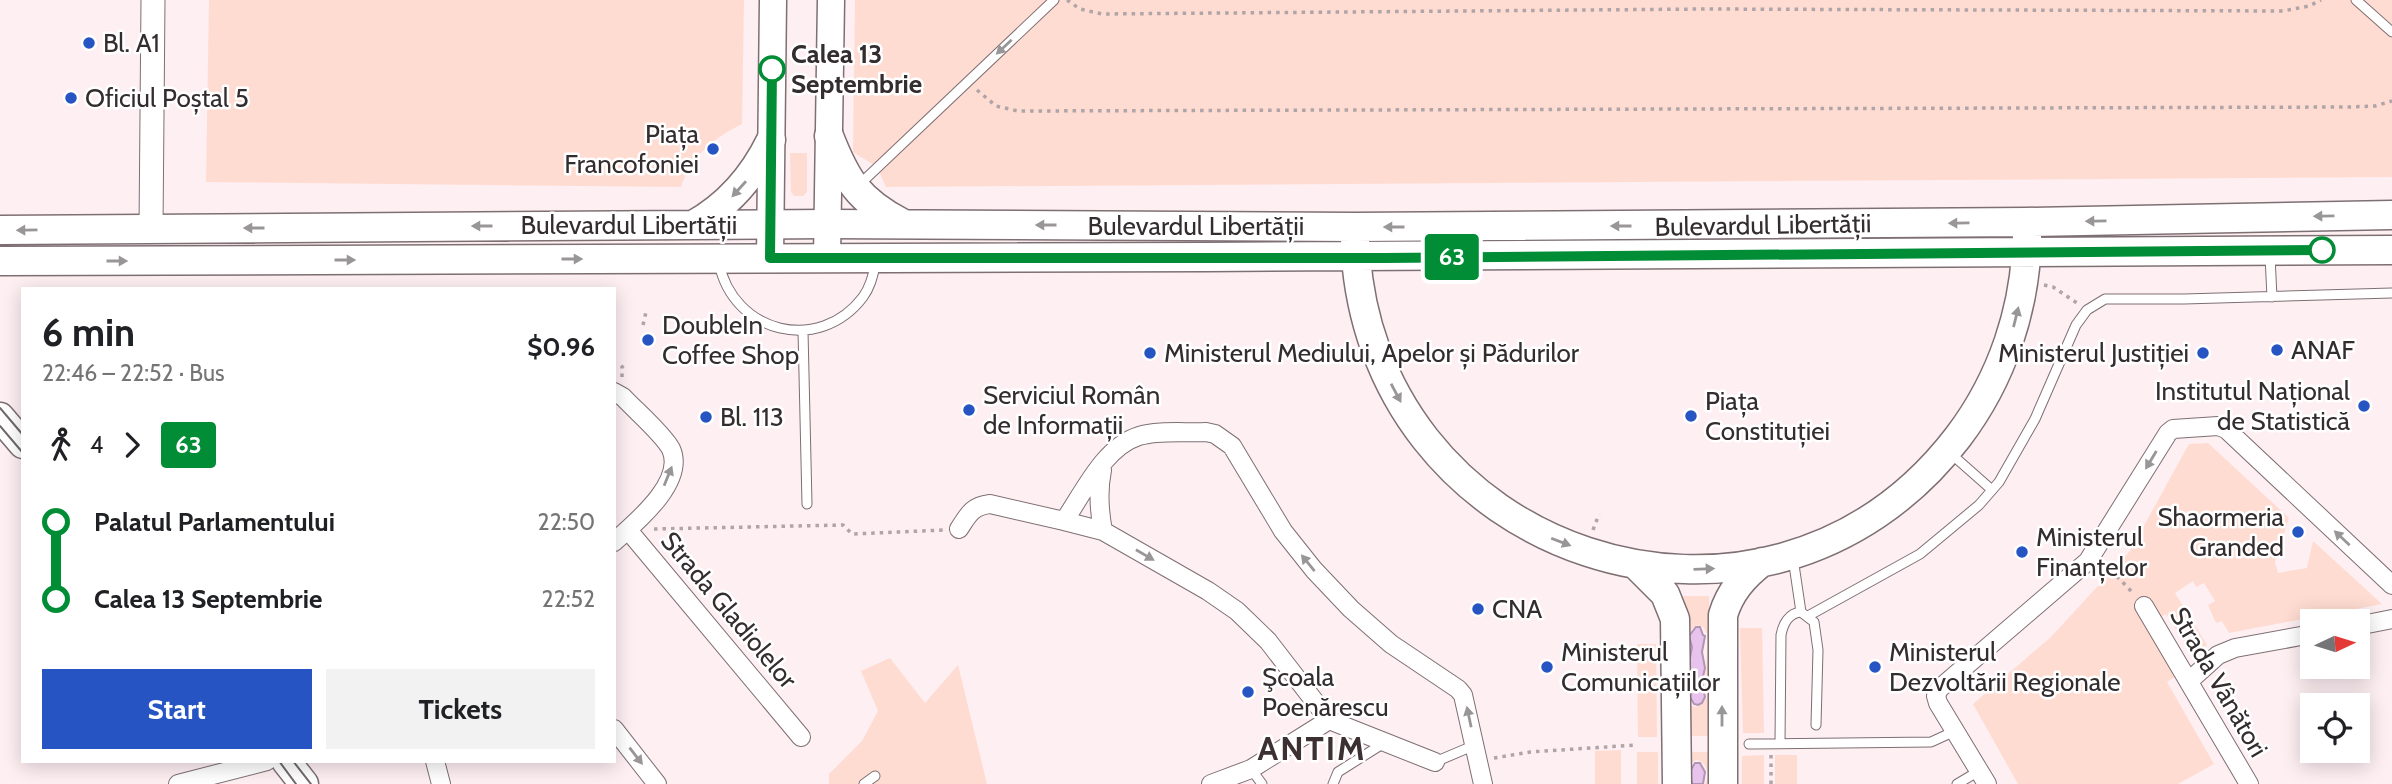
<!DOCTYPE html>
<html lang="en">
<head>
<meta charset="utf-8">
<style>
  body { margin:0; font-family:Cabin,sans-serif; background:#f2f2f2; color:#202124; height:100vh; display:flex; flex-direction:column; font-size:26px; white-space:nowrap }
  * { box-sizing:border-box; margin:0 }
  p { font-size:23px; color:#757577 }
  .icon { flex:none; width:38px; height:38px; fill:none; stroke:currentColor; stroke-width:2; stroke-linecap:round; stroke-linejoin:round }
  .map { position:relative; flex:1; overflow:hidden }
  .side { position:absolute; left:21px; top:287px; width:595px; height:476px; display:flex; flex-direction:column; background:#fff; border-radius:0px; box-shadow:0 4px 18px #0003 }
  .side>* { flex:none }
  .badge { padding:0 14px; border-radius:5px; font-size:24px; line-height:46px }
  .needle { width:46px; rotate:86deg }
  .fabs { position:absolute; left:2300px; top:609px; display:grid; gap:14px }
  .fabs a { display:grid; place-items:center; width:70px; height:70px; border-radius:0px; background:#fff; box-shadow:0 4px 18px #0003; font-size:35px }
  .map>.badge { position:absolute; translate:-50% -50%; box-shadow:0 0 0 4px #fff }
  .legs { display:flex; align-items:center; gap:10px; height:77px; padding:0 21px; font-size:23px }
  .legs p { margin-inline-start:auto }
  .summary { display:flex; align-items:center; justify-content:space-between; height:119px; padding:0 21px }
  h1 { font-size:38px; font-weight:700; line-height:52px }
  .button { display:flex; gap:14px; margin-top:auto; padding:14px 21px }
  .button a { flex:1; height:80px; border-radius:0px; background:#2754c3; color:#fff; font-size:28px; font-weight:700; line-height:80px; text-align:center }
  .button a+a { background:#f2f2f2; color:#202124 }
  ul { padding:0 21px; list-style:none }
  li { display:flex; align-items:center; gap:24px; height:77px; font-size:26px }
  li i { display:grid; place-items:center; width:10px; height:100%; margin:0 9px; background:currentColor }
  li i::after { content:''; width:18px; height:18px; margin:-9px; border:5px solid; border-radius:50%; background:#fff }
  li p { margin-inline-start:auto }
  li:first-child i { background:linear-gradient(#0000 50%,currentColor 0) }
  li:last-child i { background:linear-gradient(currentColor 50%,#0000 0) }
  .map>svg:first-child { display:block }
</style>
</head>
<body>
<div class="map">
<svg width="2392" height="784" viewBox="0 0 2392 784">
  <rect width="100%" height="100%" fill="#feeff3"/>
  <path fill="#ffdcd1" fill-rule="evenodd" d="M209,0H744L742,124C714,138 691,156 681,187L206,182Z
    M855,0H2392V177L886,187L877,167L853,152Z
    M790,153H807V192L803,196H794L791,192Z
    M2208,443L2289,518L2275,562L2278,573L2307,568L2313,541L2382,604L2229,633L2222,621L2216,623L2208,605L2215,601L2204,583L2196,587L2193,581L2175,593L2207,645L2194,657L2166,614L2150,624L2178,675L2167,682L2214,764L2178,784H2018L1973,704L2051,637L2130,551L2189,444Z
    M1683,596H1709L1710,736H1684ZM1696,625L1703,627L1707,634C1707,650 1707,665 1705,680C1705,686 1707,690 1707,697C1694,719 1682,699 1690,683L1687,634Z
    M1740,628H1762L1764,733H1743Z
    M1637,644H1656L1657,737H1638Z
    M890,658L925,703L958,665L987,784H829V774L862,741L878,711L861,671Z
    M1621,750V784H1595V751Z
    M1637,752H1658V784H1637Z
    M1684,752H1710V784H1705C1710,775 1707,762 1696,760L1692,763L1690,768Z
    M1764,755V784H1742V756Z
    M1775,755H1797V784H1775Z"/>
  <path fill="#e7c3ed" stroke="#b196b4" stroke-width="2" d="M1696,627H1700L1703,635L1705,636L1702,652L1705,668L1702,681L1705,697L1702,703L1698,705L1694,704L1690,697L1692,681L1689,663L1692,647L1689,636Z
    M1695,763H1700L1705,772L1703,784H1692C1690,774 1689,772 1695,763Z"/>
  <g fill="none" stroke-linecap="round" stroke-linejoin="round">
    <defs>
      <path id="service" d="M2356,0L2392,32
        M860,184L1054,0
        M2270,256L2272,297
        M719,263C733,333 819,355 863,297C871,286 873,274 876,262
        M803,331L807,504
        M1949,452L1992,490
        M1793,558L1801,612
        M1808,616L1920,554L1979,505L1999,482L2035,419L2076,325L2087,310L2105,299H2184L2392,293
        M1780,743L1781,635C1783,624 1789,613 1801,612L1814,622L1818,650L1816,725
        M1749,744L1931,742L1955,731
        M1435,762L1475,745
        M1251,769L1262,784
        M864,784L875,776
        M1333,784L1338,772L1384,743
        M1957,784L1979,771"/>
      <path id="minor" d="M614,392L623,397C635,410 663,434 671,449C686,482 635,523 614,542
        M1102,470C1098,490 1099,510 1103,531L1208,591L1237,611L1268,641L1329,720L1435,762
        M1064,521L1103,531
        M959,529C968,515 972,506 990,504L1064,521C1084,492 1104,447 1139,436C1157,430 1186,433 1206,432L1215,434L1232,446L1283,531L1314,570L1351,609L1391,644L1458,689L1463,695L1483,784
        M628,530L801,737
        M2144,606L2249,784
        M2357,626L2392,619
        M2189,681L2218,655L2235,648L2312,634
        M614,729L657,784
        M435,761L441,784
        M178,784L267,761
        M1211,784L1251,769L1329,720
        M1987,784L1938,703L1936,696L1939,689L2088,561L2168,433L2173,429L2218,426L2226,429L2392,585"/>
      <path id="tertiary" d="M151,228L153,0"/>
      <path id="secondary" d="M827,257L831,0
        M770,258L773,0"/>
      <path id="primary" d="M829,136C846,180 859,201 902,223
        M693,225C729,205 753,177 771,140
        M0,230L827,224L1355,227L2027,222L2392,215
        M1355,239C1364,556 1764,690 1958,437C2002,379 2026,308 2027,235
        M0,261C797,258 1595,257 2392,250
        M0,417L23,444
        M1636,565L1665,594L1675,619L1677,784
        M286,761L304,784
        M1723,784V615C1730,592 1743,577 1762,562"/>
    </defs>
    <use href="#service" stroke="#7e6f73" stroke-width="11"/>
    <use href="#minor" stroke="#7e6f73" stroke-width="20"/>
    <use href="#tertiary" stroke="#7e6f73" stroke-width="25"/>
    <use href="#secondary" stroke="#7e6f73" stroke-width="29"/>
    <use href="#primary" stroke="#7e6f73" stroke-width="31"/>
    <path stroke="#afa4a7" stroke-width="3.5" stroke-dasharray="3.5 5" stroke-linecap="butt" d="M1067,0L1080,9L1102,14L1704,9L2283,11L2309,6L2321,0
      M977,90L996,106L1018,111L2349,107L2375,106L2392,101
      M2044,285L2053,287L2077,303
      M643,325L646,312
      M622,377V367L627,363
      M654,529L843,525L852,534L944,530
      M1593,530L1599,514
      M2105,564L2134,594
      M1771,755V784
      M1494,758L1530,752L1636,745"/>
    <use href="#service" stroke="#fff" stroke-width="9"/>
    <use href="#minor" stroke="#fff" stroke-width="18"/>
    <use href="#tertiary" stroke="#fff" stroke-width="23"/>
    <use href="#secondary" stroke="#fff" stroke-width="26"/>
    <use href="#primary" stroke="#fff" stroke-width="28"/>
    <path stroke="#70686a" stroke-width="2" d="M0,408L23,435
      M0,426L23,453
      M279,761L296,784
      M293,761L311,784"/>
  </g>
  <defs><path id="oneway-solid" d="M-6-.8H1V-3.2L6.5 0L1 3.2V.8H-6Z" transform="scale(1.75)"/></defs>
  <g fill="#999697">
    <use href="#oneway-solid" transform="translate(1004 47) rotate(137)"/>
    <use href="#oneway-solid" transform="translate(739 189) rotate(132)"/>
    <use href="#oneway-solid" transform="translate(2324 216) rotate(179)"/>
    <use href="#oneway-solid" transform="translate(2096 221) rotate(179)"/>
    <use href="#oneway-solid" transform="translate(1959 223) rotate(179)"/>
    <use href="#oneway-solid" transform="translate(1046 225) rotate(-180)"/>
    <use href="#oneway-solid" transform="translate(482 226) rotate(180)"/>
    <use href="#oneway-solid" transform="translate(1621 226) rotate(180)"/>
    <use href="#oneway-solid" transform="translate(1394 227) rotate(180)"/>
    <use href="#oneway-solid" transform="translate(254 228) rotate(180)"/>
    <use href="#oneway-solid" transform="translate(27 230) rotate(179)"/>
    <use href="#oneway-solid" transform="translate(572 259)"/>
    <use href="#oneway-solid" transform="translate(345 260)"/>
    <use href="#oneway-solid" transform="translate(117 261)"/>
    <use href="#oneway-solid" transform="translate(2016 317) rotate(-76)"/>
    <use href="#oneway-solid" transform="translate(1396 393) rotate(62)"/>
    <use href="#oneway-solid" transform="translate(2151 460) rotate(121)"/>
    <use href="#oneway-solid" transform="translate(668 476) rotate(-68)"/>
    <use href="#oneway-solid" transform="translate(2342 538) rotate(-137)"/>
    <use href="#oneway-solid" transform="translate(1561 542) rotate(21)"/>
    <use href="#oneway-solid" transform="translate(1145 555) rotate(30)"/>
    <use href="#oneway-solid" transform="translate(1308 563) rotate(-129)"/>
    <use href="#oneway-solid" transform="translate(1704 569) rotate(-2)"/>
    <use href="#oneway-solid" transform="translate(1722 716) rotate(-90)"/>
    <use href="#oneway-solid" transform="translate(1469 717) rotate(-102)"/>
    <use href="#oneway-solid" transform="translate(636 756) rotate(52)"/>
  </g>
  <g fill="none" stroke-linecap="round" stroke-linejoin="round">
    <defs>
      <path id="line-1" d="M772,69L770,258H1384L2322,250"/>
    </defs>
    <use href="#line-1" stroke="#fff" stroke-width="16"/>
    <use href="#line-1" stroke="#008d36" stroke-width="10"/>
  </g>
  <g fill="#2754c3" stroke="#fff" stroke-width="2.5">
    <circle cx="89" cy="43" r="7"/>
    <circle cx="71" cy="98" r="7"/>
    <circle cx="713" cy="149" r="7"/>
    <circle cx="648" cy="340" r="7"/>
    <circle cx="2277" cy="350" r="7"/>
    <circle cx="1150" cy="353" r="7"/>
    <circle cx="2203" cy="353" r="7"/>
    <circle cx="2364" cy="406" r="7"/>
    <circle cx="969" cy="410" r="7"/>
    <circle cx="1691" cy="416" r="7"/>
    <circle cx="706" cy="417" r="7"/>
    <circle cx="2298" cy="532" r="7"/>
    <circle cx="2022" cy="552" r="7"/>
    <circle cx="1478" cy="609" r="7"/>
    <circle cx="1547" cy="667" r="7"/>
    <circle cx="1875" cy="667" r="7"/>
    <circle cx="1248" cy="692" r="7"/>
  </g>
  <g fill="#fff" stroke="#008d36" stroke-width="3.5">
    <circle cx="772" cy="69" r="12"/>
    <circle cx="2322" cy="250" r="12"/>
  </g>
  <g text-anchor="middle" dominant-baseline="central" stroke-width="5" stroke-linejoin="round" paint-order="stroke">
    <g font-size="26" fill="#332d2f" stroke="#fff" text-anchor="start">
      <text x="103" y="43">Bl. A1</text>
      <text x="85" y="98">Oficiul Poștal 5</text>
      <text x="699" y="134" text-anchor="end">Piața<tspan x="699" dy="30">Francofoniei</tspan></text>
      <text x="662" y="325">DoubleIn<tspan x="662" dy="30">Coffee Shop</tspan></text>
      <text x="2291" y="350">ANAF</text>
      <text x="1164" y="353">Ministerul Mediului, Apelor și Pădurilor</text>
      <text x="2189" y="353" text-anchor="end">Ministerul Justiției</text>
      <text x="2350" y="391" text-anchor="end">Institutul Național<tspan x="2350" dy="30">de Statistică</tspan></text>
      <text x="983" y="395">Serviciul Român<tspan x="983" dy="30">de Informații</tspan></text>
      <text x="1705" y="401">Piața<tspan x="1705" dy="30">Constituției</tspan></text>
      <text x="720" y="417">Bl. 113</text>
      <text x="2284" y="517" text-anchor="end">Shaormeria<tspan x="2284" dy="30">Granded</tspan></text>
      <text x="2036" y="537">Ministerul<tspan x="2036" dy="30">Finanțelor</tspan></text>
      <text x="1492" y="609">CNA</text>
      <text x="1561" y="652">Ministerul<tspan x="1561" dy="30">Comunicațiilor</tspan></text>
      <text x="1889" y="652">Ministerul<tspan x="1889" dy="30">Dezvoltării Regionale</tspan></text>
      <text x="1262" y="677">Şcoala<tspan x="1262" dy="30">Poenărescu</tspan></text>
    </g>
    <g font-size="26" font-weight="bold" fill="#332d2f" stroke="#fff" text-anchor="start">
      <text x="791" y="54">Calea 13<tspan x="791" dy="30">Septembrie</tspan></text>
    </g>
    <g font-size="26" fill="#332d2f" stroke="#fff">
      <text x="629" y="225">Bulevardul Libertății</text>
      <text transform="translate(1763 225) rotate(-1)">Bulevardul Libertății</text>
      <text x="1196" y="226">Bulevardul Libertății</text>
      <text transform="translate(729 610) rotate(50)">Strada Gladiolelor</text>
      <text transform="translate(2219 682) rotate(60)">Strada Vânători</text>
    </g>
    <g font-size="33" font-weight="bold" letter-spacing="2" fill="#3d3033" stroke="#fff">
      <text x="1312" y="748">ANTIM</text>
    </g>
  </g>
</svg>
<div class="fabs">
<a><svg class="needle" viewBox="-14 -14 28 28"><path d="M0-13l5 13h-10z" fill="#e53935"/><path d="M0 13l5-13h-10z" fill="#757577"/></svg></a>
<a><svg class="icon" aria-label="locate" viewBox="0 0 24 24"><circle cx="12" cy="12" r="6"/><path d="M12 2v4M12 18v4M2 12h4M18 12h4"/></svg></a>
</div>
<b class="badge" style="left:1452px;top:257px;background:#008d36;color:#fff">63</b>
<section class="side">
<div class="summary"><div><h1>6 min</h1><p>22:46 – 22:52 · Bus</p></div><b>$0.96</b></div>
<div class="legs"><svg class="icon" aria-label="walk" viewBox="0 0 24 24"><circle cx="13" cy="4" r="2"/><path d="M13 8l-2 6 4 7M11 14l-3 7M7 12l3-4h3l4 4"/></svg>4<svg class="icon" aria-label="forward" viewBox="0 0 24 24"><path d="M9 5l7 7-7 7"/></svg><b class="badge" style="background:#008d36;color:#fff">63</b></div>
<ul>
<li><i style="color:#008d36"></i><b>Palatul Parlamentului</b><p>22:50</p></li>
<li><i style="color:#008d36"></i><b>Calea 13 Septembrie</b><p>22:52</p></li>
</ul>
<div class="button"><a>Start</a><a>Tickets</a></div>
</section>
</div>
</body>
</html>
